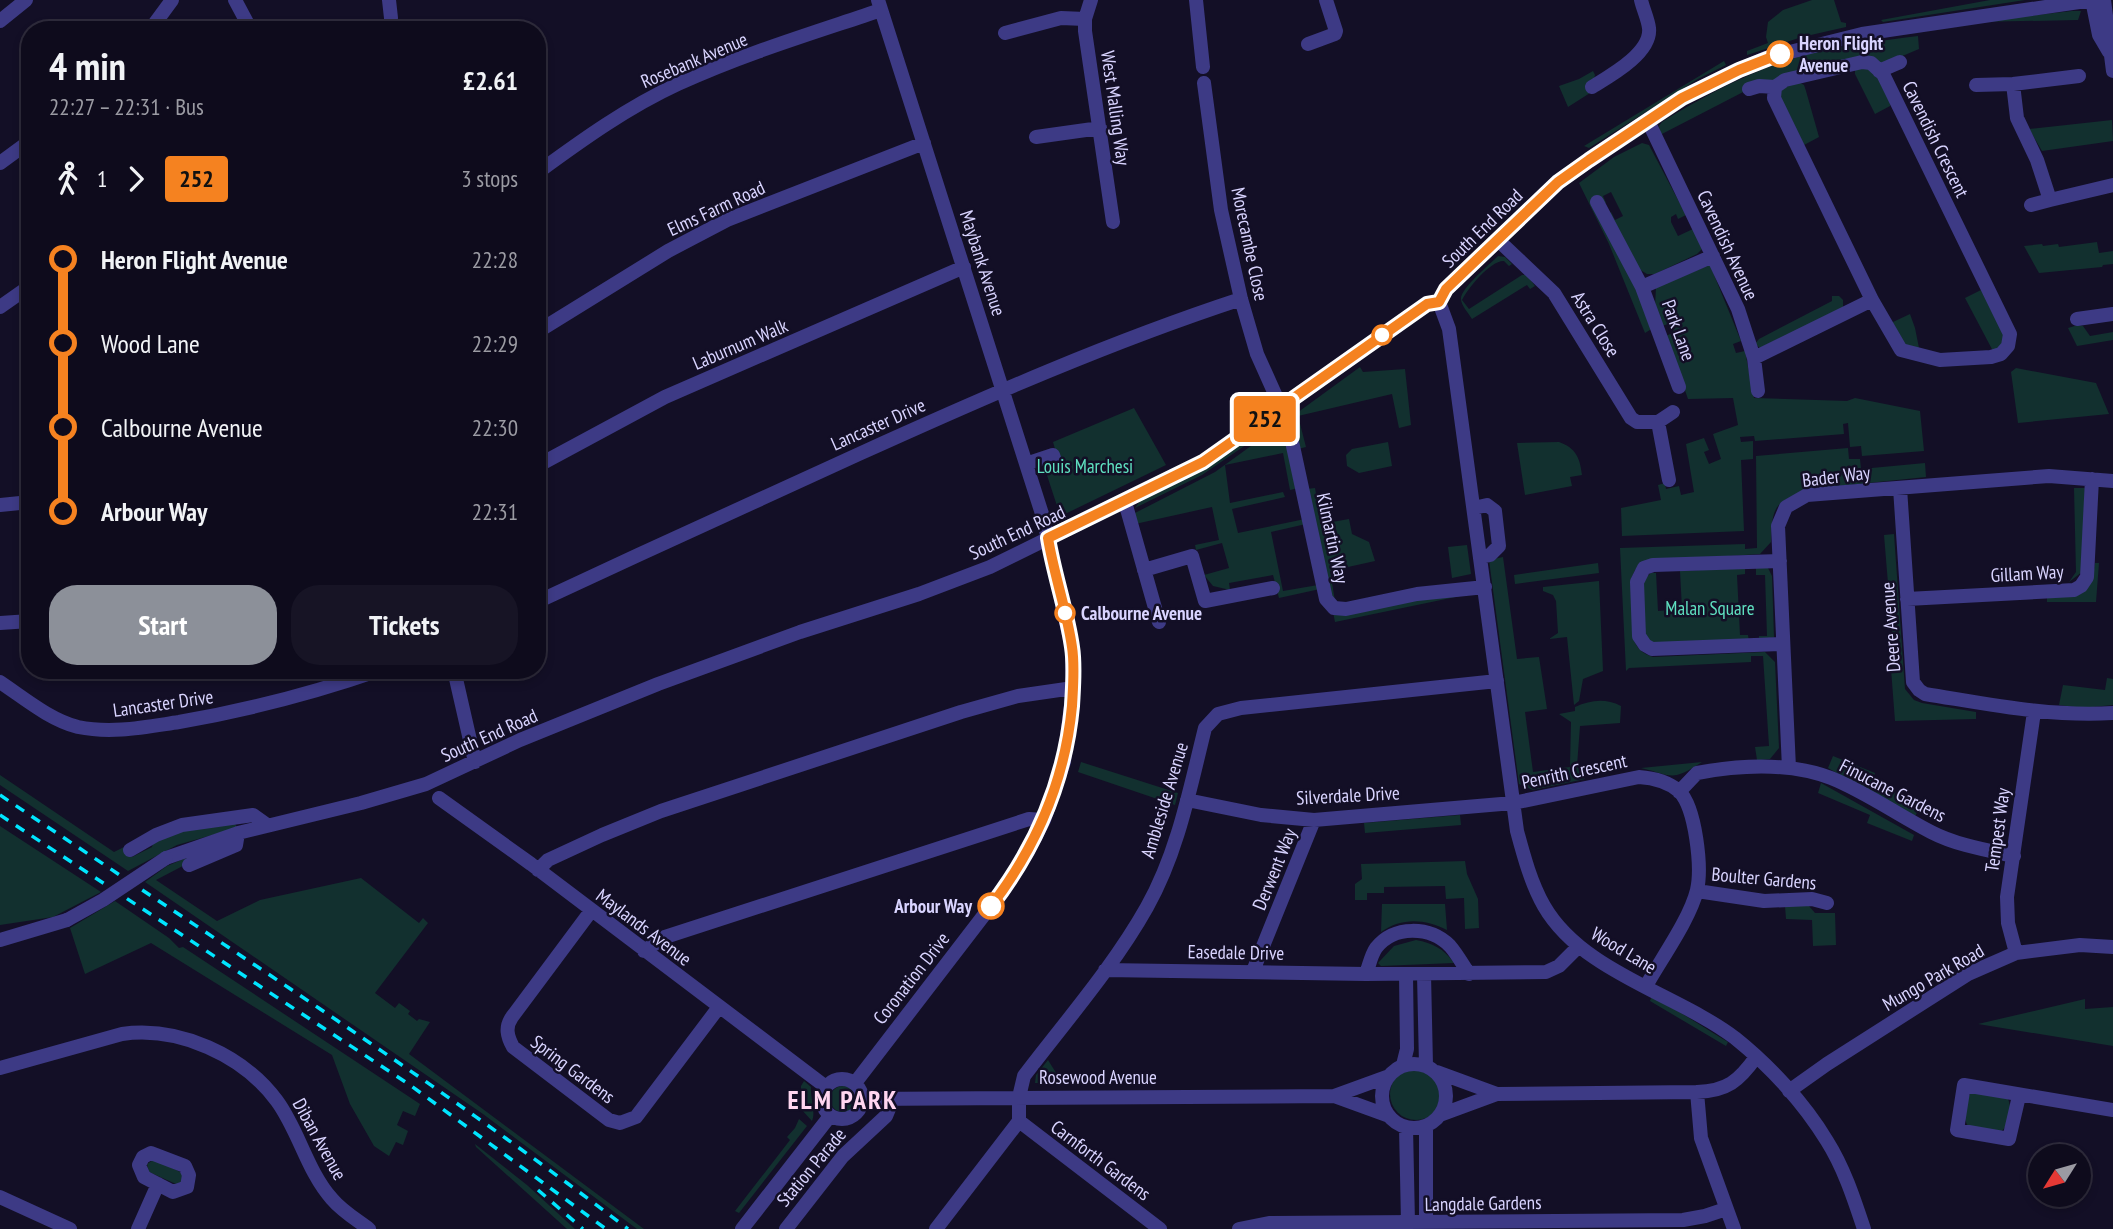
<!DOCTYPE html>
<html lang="en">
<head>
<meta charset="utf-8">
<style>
  body { margin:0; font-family:"PT Sans Narrow",sans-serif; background:#171425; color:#f1f3f6; height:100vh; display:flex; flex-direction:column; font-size:26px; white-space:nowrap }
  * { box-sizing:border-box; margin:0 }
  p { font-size:23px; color:#9b9ba3 }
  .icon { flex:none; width:38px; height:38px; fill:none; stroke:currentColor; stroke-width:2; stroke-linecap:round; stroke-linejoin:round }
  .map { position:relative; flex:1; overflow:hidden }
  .side { position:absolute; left:21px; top:21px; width:525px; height:658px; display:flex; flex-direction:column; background:#0e0b1c; border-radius:28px; box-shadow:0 4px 10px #0003,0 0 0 2px #2e2b3b }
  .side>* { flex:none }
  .badge { padding:0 14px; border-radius:5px; font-size:24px; line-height:46px }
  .needle { width:46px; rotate:233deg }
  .buttons { position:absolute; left:2028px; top:1144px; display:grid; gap:14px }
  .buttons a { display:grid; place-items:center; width:63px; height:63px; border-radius:50%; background:#0e0b1c; box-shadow:0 4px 10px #0003,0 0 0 2px #2e2b3b; font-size:35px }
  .map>.badge { position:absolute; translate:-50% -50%; box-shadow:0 0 0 4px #fff }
  .legs { display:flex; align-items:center; gap:10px; height:77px; padding:0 28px; font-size:23px }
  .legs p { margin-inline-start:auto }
  .overview { display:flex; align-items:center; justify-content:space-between; height:119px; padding:0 28px }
  h1 { font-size:38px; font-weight:700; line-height:52px }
  .primary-button { display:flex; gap:14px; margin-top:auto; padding:14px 28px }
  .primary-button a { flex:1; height:80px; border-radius:28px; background:#8c9099; color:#fff; font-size:28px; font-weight:700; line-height:80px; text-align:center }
  .primary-button a+a { background:#171425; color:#f1f3f6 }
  ul { padding:0 28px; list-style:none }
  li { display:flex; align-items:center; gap:24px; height:84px; font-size:26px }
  li i { display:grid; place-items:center; width:10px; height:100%; margin:0 9px; background:currentColor }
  li i::after { content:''; width:18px; height:18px; margin:-9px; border:5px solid; border-radius:50%; background:#0e0b1c }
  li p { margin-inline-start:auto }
  li:first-child i { background:linear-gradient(#0000 50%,currentColor 0) }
  li:last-child i { background:linear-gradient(currentColor 50%,#0000 0) }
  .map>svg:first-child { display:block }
</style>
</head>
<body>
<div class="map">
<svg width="2113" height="1229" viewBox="0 0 2113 1229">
  <rect width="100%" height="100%" fill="#130f26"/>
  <path fill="#12302f" d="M1812,0H1834L1841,22L1846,23V27L1802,37L1747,55V51L1768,43L1766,37L1768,22L1783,10Z
    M1990,0H2025L1883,22L1881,20Z
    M2072,11H2081L2078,20L1973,22Z
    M1918,36L1919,49L1881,65L1749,89L1660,135L1659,126L1662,122C1707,94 1753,70 1805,55C1841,45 1880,41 1918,36Z
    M1724,61L1726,65L1698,79L1589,148L1584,146Z
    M1871,67L1891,99L1890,106L1875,114L1855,74V69Z
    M1593,71L1595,75L1590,93L1568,107L1559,86L1579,79Z
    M1797,81L1804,85L1806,91L1819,137L1804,145L1778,92Z
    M2112,120L2113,141L2042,151L2029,129Z
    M1642,143L1649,145L1686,215L1678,219L1676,214L1671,217V222L1678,236L1693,229L1702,249L1697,254L1655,274H1647L1637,268L1609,215L1611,212L1615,220L1623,216L1611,192L1603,196L1606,203L1602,204L1653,328L1645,333L1609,244L1579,183L1614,157Z
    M2097,242L2099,253L2113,251V264L2103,265L2102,267L2039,273L2024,246L2042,244L2043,246L2058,244L2059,247Z
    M1498,256L1505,257L1512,264L1509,266L1504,261C1491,260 1468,288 1462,300L1469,309L1522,275H1527L1535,286L1530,289L1527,285L1472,319C1469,314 1461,305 1461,299C1460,289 1490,264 1498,256Z
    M1710,265L1741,341L1733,344L1736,353L1745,351L1754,398L1847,401L1855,398L1920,411L1924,451L1862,456L1861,446L1850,447L1848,423L1843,424L1844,434L1755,441L1754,436L1740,437L1741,442L1753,441V459L1741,460L1744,531L1622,536L1621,508L1661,500L1658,485L1665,483L1666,489L1679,486L1681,495L1694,492L1686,444L1704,438L1709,450L1704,452L1709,464L1721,459L1713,434L1738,425L1733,398L1688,399L1666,336L1672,333L1668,324L1662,326L1655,307L1656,287Z
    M1981,290L2007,334L2004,343L1994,353L1965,298Z
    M1832,296H1839L1843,300V308L1760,348L1755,344L1759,339L1832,301Z
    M1910,314L1915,328L1920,353L1902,347L1890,327L1893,322Z
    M2078,325L2083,326L2090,336L2113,332V340L2077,346L2068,328Z
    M1360,367L1363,372L1405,369L1411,425L1399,428L1392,394L1298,416L1306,447L1298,449L1290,418Z
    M2016,368L2096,383L2109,414L2018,423L2011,372Z
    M1134,408L1166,465L1065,514L1059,512L1043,463L1055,449L1053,442Z
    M1277,417L1282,420L1202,475L1135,508L1140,501L1196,473Z
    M1284,422L1299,488L1290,490L1283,453L1225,465L1230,503L1283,492L1285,497L1232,509L1238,533L1305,519L1306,524L1271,532L1283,591L1318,585L1320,589L1279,598L1273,575L1229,583L1230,590L1213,586L1204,575L1229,568L1222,543L1196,550L1195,545L1219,540L1212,507L1135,524V513L1215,472Z
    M1388,442L1392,466L1359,473L1347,466L1346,455L1352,449Z
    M1559,442C1576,448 1580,458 1582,475L1570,477L1572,486L1525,495L1517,443Z
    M1848,448L1849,459H1860L1861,469L1925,463L1926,477L1811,489C1775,502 1772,504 1771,542L1760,554L1650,561L1635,570L1631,579L1633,638C1637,649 1642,653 1653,657L1765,652L1775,662L1779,748L1770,759L1757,760L1755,747L1769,746L1763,656H1751V662L1629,668L1626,671L1620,548L1745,544V549L1757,548L1756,456Z
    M1315,488L1321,524L1349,519L1352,534L1369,542L1375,561L1330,571L1335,601L1330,602L1307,489Z
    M2074,488H2085L2082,572L2069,582L2076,572Z
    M1894,534L1905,689L1914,700L1922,703L1976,712V719L1895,721L1890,656H1894L1884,535Z
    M1467,545L1471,574L1452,578L1448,547Z
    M1503,557L1517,659L1539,657L1547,709L1525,712L1533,772L1570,767L1571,722L1559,714L1575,711V707C1591,700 1605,698 1621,706L1620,723L1580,726L1577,766L1583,765L1585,779L1533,790L1519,784L1489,560Z
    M1598,563L1599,573L1515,584L1514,575Z
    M2095,563H2099L2096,602H2047V597C2076,598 2091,594 2095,563Z
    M1745,568V574L1737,575L1740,635H1748L1749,642L1649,643L1643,631L1644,579L1651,573H1656L1658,611L1682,609L1680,571Z
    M1756,568H1768L1772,576L1774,637L1759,641V636H1767L1765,575H1756Z
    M1599,581L1603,671L1583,679L1579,701L1574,705L1567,637L1549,639L1558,633L1556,601L1553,595L1543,591V587Z
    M1469,588L1470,594L1335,622L1333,612Z
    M2107,678L2113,679V705L2082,708L2059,705L2063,685L2105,690Z
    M1833,756L1875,773L1872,782L1922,804L1914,818L1828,768Z
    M1081,762L1178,793L1175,805L1078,772Z
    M1702,762C1671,782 1674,776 1641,768Z
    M0,775L114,852L124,847L132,857L152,847L153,842L186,828L235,823L237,828L177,845L128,871L0,785Z
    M1821,783L1914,835L1912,841L1867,823L1870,815L1818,793Z
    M1460,815L1461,825L1365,833L1364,823Z
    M0,826L101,892L53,917L0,925Z
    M205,850L198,858L156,880L217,921L260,900L361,878L419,923L423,918L428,923L375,993L395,1008L399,1003L410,1011L408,1014L417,1021L419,1019L430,1022L409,1054L644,1229H637L483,1114L145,882L167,866Z
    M1465,861L1467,874L1478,899L1479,928L1465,929L1464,898L1446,899L1445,886L1384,887V893H1367V900H1355V884L1362,879L1361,864Z
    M115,901L169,938L179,948L183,947L420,1104L415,1116L403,1111L397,1125L408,1131L403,1145L396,1142L389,1156L374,1146L350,1104L332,1055L151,943L85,974L70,928Z
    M1382,904H1445L1447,930C1425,919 1402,917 1381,932Z
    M1785,906H1809L1815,913H1835L1836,945L1813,946L1812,920L1786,919Z
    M1416,940C1433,943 1444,949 1454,963L1381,966L1378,963L1394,946Z
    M1652,995L1718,1036L1728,1042L1726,1046L1650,1001Z
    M2085,999V1009L2113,1007V1046L1978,1024Z
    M1048,1060L1063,1084L1035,1083L1036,1075Z
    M1390 1094a26 26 0 1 1 52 0a26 26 0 1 1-52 0Z
    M804,1081L811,1087C810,1097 816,1112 812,1121L801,1109V1086Z
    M830 1099a13 13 0 1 1 26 0a13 13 0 1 1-26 0Z
    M1972,1092L2008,1099C2013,1110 2009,1127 1999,1133L1968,1126C1962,1117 1964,1099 1972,1092Z
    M799,1119L807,1126L739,1213L735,1211L790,1140L787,1137L795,1128Z
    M475,1144L527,1185L575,1229H567L476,1147Z
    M155,1159L180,1172L183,1176L182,1182L176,1184L149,1172L147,1164Z"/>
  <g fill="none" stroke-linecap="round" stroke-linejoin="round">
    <path stroke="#3d3a85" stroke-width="14" d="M235,0L251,30
      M389,0L391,18
      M1091,0L1085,19V31L1113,222
      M1196,0L1203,67
      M2092,0L2099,35L2109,52
      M2104,0L2113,71
      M0,21L26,0
      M150,30L172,0
      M1005,33L1061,18L1085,19
      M1308,44L1335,34L1336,31L1326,0
      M1862,62L1871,63L1883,74L2010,334L2008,346L2001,354L1991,357L1940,360L1901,350L1872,300L1774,98L1775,87L1785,80Z
      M1879,71L1900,62
      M1204,83L1221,210L1241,299L1257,354L1288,423L1326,599L1334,608L1346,609L1417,594L1485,587
      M2013,84L2017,118L2037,160L2050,200L2113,185
      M1976,85L2013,84L2079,76
      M1592,87C1610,76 1652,53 1649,28C1648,19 1643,9 1641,0
      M1749,89L1759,86L1775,87
      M1648,121L1738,309L1754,358L1758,391
      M1036,137L1100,128
      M0,163L30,141
      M537,173C582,140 628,107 678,84C743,54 813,33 881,10
      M1597,202L1642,287L1679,387
      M2031,205L2050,200
      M1498,240L1554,293L1631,418L1637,422H1658L1669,480
      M1642,287L1713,256
      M1439,302L1449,329L1517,831C1524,857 1531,883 1544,906C1582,972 1677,994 1735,1038C1770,1066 1804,1103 1827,1141C1844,1168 1854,1199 1864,1229
      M0,307L30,286
      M2077,319L2113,314
      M537,332L668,251L727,220L924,143
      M1754,358L1872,300
      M1658,422L1673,412
      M1026,464L1053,455L1055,461
      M537,466L665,397L964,267
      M1900,488L1913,682L1919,690L1925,694C1988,704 2049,717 2113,713
      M1125,502L1159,622
      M0,505L30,502
      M1474,508L1487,505L1495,511L1499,546L1490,555L1481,557
      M1780,561L1653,565L1644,568L1637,582L1639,636L1645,645L1652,649L1782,644
      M1144,570L1192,556L1205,601L1273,588
      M1907,599L2074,590L2081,586L2087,577L2092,479
      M537,602C644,552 751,503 859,454C985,397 1110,342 1241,299
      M0,623L30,621
      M454,670L475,762
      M0,682C24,698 50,720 78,727C112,734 145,727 179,722C248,710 314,693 380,670
      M1789,768L1778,526L1786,507L1807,495L2049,476L2113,481
      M1679,792L1697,773C1740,765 1789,762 1831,778C1864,791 1898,815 1931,832C1956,845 1986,850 2014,856
      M439,798L531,864L826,1087
      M1187,800L1261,815L1314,820L1513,803L1639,777C1654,778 1667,781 1679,791C1696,808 1702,868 1697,890C1690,919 1661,959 1646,986
      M130,850L156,835L182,825L253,815L267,825
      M166,858L238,833L361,803L426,784L520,740L658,684L800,632L919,594L990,567L1203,462L1427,304L1439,302L1446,289L1558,182L1682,98L1739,70L1766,58L1862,34L2093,0
      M189,865L236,845L238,833
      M538,870L548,860L602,835L661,811L961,712L1018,696L1073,688
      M1697,891L1764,901L1812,899L1827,903
      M591,911L512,1017C505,1027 507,1036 513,1047L609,1120L620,1123L636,1117L719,1007
      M0,940L67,920
      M644,951L665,937L1029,819L1044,820
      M2016,953L2008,923L2007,897L2034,712
      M1105,970L1366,974L1546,972L1559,966L1579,946
      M1253,971L1314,820
      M1366,974C1369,966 1371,955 1376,948C1394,925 1430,926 1450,946C1457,954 1463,965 1469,974
      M1424,974L1426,1065
      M1382 1096a32 32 0 1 1 64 0a32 32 0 1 1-64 0Z
      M1403,1065L1407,1049L1406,974
      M0,1068L122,1034C179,1026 243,1055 277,1101C299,1131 307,1171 332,1199C342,1211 357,1220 369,1229
      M1437,1072L1497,1094L1697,1092C1727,1091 1739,1081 1756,1057
      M822 1099a20 20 0 1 1 40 0a20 20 0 1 1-40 0Z
      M855,1083L1004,889L1028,851L1044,820L1064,762L1073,688L1072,649L1043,517L878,0
      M1789,1091L1827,1064L1968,974L2016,953L2080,945L2113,947
      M1697,1092L1701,1138L1734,1229
      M1334,1096L1389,1116
      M2019,1096L2009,1139L1957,1130L1964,1085L2113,1110
      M863,1099L1334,1096L1389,1076
      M1440,1115L1497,1094
      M1019,1121L1160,1229
      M1426,1126V1223
      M1406,1127L1408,1223
      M151,1153L185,1166L189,1175L187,1187L173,1192L144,1177L139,1165L143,1157Z
      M0,1197L70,1229
      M138,1229L158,1184
      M742,1229L830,1116
      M786,1229L843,1156L886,1116L893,1099
      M936,1229L1019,1121V1097L1024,1076C1065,1022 1114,966 1147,907C1178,852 1190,788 1205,728L1218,714L1241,708L1497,681
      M1239,1229L1269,1223L1683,1220L1705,1216L1726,1209"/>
    <path stroke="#00e5ff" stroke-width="3.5" stroke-dasharray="10 9" stroke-linecap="butt" d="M0,795C211,937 426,1074 628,1229
      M0,815L410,1085L606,1229
      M538,1190L583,1229"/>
    <path stroke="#3d3a85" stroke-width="14" d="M67,920L103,900L166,858"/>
  </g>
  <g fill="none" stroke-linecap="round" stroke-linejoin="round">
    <defs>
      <path id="line-1" d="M991,906C1037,846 1065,781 1072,706C1073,687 1075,666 1072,647C1067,611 1054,575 1048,538L1203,462L1427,304L1439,302L1446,289L1558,182L1589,160L1682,98L1739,70L1780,54"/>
    </defs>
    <use href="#line-1" stroke="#fff" stroke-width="16"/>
    <use href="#line-1" stroke="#f58220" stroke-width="10"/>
  </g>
  <g fill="#fff" stroke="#f58220" stroke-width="3.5">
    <circle cx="1780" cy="54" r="12"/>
    <circle cx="1382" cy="335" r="9"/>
    <circle cx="1065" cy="613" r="9"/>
    <circle cx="991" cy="906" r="12"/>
  </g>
  <g text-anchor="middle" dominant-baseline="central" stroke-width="5" stroke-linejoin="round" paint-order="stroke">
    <g font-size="19" font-weight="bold" fill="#d9d4ff" stroke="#130f26" text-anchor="start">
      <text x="1799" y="43">Heron Flight<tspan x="1799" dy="22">Avenue</tspan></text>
      <text x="1081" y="613">Calbourne Avenue</text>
      <text x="972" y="906" text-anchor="end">Arbour Way</text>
    </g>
    <g font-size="19" fill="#d9d4ff" stroke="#130f26">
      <text transform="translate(694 60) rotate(-23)">Rosebank Avenue</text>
      <text transform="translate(1116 108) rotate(82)">West Malling Way</text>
      <text transform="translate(1936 139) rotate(64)">Cavendish Crescent</text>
      <text transform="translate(716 208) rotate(-25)">Elms Farm Road</text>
      <text transform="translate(1482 228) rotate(-44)">South End Road</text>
      <text transform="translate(1250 244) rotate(78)">Morecambe Close</text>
      <text transform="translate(1728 245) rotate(65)">Cavendish Avenue</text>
      <text transform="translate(983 263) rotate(72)">Maybank Avenue</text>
      <text transform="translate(1596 324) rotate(58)">Astra Close</text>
      <text transform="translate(1679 330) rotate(70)">Park Lane</text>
      <text transform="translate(740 344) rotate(-23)">Laburnum Walk</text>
      <text transform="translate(878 424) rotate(-24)">Lancaster Drive</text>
      <text transform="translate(1836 476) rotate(-7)">Bader Way</text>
      <text transform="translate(1017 532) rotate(-25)">South End Road</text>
      <text transform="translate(1333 538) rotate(78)">Kilmartin Way</text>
      <text transform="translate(2027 573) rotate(-3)">Gillam Way</text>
      <text transform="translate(1890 627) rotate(-94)">Deere Avenue</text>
      <text transform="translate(163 703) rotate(-8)">Lancaster Drive</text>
      <text transform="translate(489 735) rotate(-24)">South End Road</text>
      <text transform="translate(1574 771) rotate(-12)">Penrith Crescent</text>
      <text transform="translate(1893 790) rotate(27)">Finucane Gardens</text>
      <text transform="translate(1348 795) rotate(-3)">Silverdale Drive</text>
      <text transform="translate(1164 800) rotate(-73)">Ambleside Avenue</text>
      <text transform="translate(1997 830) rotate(-82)">Tempest Way</text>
      <text transform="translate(1274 869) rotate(-68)">Derwent Way</text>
      <text transform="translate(1764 878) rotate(5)">Boulter Gardens</text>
      <text transform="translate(644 927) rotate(37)">Maylands Avenue</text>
      <text transform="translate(1624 950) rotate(31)">Wood Lane</text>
      <text transform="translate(1236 952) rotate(1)">Easedale Drive</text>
      <text transform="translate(1933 977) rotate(-30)">Mungo Park Road</text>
      <text transform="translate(911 978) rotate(-52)">Coronation Drive</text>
      <text transform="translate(573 1069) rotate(37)">Spring Gardens</text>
      <text x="1098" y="1077">Rosewood Avenue</text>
      <text transform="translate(320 1139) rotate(61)">Diban Avenue</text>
      <text transform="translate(1101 1160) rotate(37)">Carnforth Gardens</text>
      <text transform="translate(811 1167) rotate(-50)">Station Parade</text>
      <text transform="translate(1483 1203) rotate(-1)">Langdale Gardens</text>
    </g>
    <g font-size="19" fill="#5fe0c0" stroke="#130f26">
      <text x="1085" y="466">Louis Marchesi</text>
      <text x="1710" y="608">Malan Square</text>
    </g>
    <g font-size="26" font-weight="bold" letter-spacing="2" fill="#ffd6f0" stroke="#130f26">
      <text x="843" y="1099">ELM PARK</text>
    </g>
  </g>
</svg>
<div class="buttons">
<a><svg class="needle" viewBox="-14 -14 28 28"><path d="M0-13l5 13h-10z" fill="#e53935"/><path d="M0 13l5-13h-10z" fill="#9b9ba3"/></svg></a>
</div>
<b class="badge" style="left:1265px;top:419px;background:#f58220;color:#111">252</b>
<section class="side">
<div class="overview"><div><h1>4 min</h1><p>22:27 – 22:31 · Bus</p></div><b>£2.61</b></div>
<div class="legs"><svg class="icon" aria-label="walk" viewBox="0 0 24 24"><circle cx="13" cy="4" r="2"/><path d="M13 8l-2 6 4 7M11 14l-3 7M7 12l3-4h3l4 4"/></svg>1<svg class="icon" aria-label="forward" viewBox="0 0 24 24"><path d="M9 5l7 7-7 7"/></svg><b class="badge" style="background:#f58220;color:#111">252</b><p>3 stops</p></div>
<ul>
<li><i style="color:#f58220"></i><b>Heron Flight Avenue</b><p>22:28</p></li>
<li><i style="color:#f58220"></i><span>Wood Lane</span><p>22:29</p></li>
<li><i style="color:#f58220"></i><span>Calbourne Avenue</span><p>22:30</p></li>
<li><i style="color:#f58220"></i><b>Arbour Way</b><p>22:31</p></li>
</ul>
<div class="primary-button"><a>Start</a><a>Tickets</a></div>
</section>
</div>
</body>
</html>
